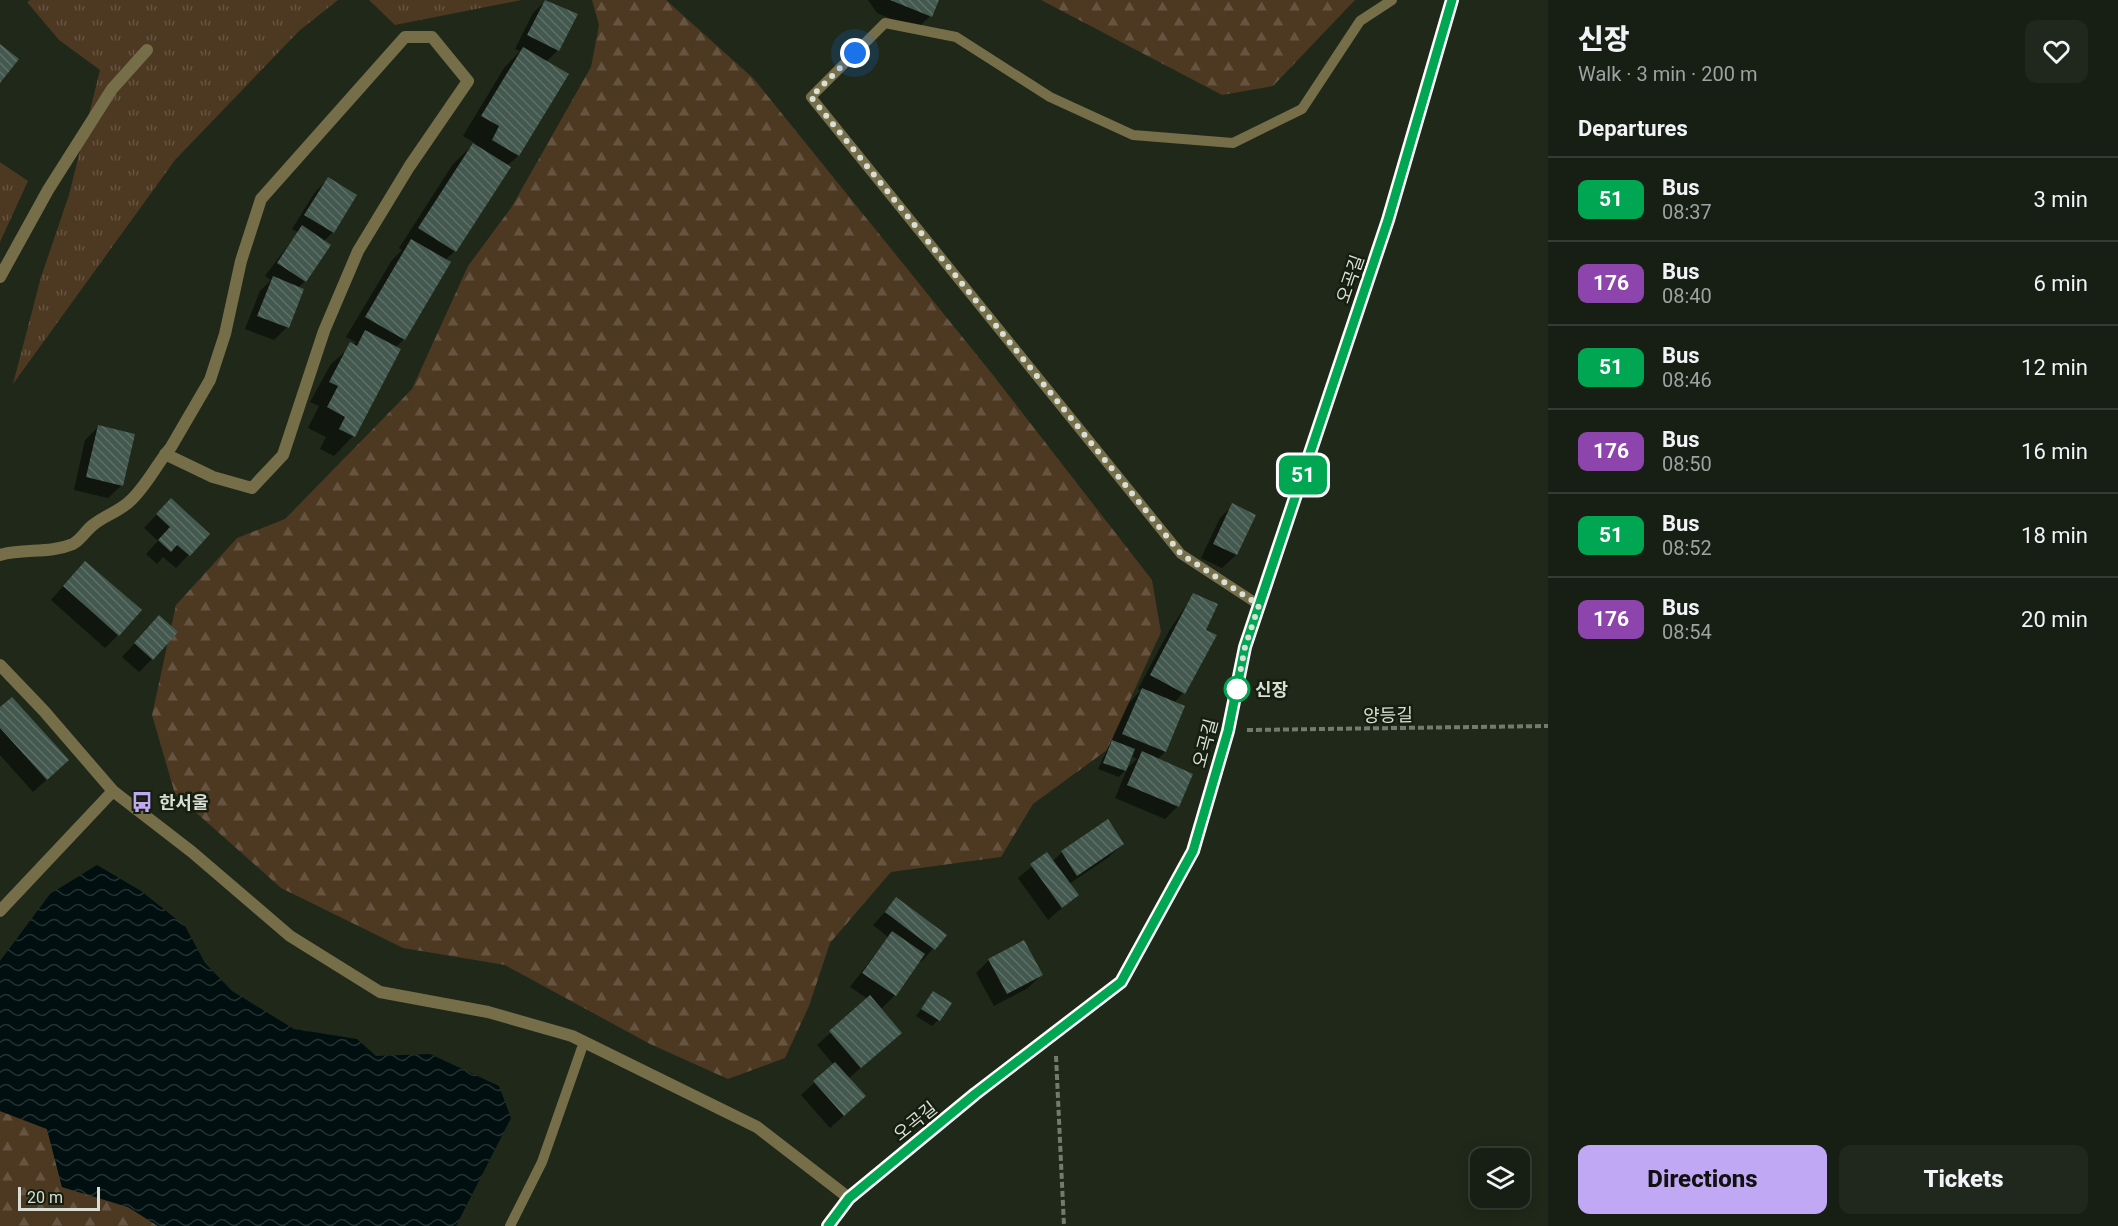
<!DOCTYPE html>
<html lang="en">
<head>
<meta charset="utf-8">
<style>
  body { margin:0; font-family:Roboto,"Noto Sans KR",sans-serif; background:#20271c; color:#f1f3f6; height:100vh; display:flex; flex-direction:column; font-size:22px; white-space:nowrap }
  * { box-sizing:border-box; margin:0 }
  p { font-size:20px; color:#9ea2a0 }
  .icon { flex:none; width:33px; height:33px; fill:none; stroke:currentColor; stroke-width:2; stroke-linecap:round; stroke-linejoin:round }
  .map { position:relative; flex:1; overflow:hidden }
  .details { display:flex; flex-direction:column; background:#171e13; width:570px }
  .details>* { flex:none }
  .badge { padding:0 12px; border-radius:9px; font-size:21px; line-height:39px }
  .buttons { position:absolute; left:1470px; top:1148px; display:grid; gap:12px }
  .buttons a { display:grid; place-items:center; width:60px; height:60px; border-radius:12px; background:#171e13; box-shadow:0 3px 15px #0003,0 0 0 2px #363c33; font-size:30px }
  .scale { position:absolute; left:18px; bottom:15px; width:82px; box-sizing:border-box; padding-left:6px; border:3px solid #d9dfd5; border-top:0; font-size:16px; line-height:21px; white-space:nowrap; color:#d9dfd5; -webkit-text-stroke:4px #161e0f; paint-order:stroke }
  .you { position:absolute; width:30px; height:30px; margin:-15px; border:4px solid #fff; border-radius:50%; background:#1a73e8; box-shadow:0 0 0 9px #1a73e833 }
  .map>.badge { position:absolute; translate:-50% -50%; box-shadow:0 0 0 3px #fff }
  h2 { padding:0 30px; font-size:22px; line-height:54px }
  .round { display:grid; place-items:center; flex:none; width:63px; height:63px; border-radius:12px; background:#20271c }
  .overview { display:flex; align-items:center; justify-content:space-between; height:102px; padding:0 30px }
  h1 { font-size:28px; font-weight:800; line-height:45px }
  .primary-button { display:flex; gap:12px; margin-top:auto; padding:12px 30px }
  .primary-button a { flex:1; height:69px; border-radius:12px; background:#c0a8f4; color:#111; font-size:24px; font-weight:800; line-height:69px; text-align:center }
  .primary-button a+a { background:#20271c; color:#f1f3f6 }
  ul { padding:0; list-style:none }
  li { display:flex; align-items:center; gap:18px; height:84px; padding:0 30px; border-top:2px solid #363c33 }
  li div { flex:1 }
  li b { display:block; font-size:22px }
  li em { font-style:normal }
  li .badge { min-width:66px; font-weight:700; text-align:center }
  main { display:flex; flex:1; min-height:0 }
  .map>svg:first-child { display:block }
</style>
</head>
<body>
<main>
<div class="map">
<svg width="1548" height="1226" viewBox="0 0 1548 1226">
  <defs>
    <pattern id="grass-tufts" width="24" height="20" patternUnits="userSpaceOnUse" patternTransform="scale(1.5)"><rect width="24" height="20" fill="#4d3822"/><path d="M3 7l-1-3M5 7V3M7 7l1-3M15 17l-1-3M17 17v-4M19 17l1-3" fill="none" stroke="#665441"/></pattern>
    <pattern id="forest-firs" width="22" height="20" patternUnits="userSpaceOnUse" patternTransform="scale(1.5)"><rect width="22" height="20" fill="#4d3822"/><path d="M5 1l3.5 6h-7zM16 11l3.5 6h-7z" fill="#665441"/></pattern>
    <pattern id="water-waves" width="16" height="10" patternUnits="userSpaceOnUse" patternTransform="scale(1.5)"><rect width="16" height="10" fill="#010f10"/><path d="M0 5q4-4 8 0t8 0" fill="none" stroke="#253232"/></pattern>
    <pattern id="building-back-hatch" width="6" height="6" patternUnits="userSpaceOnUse" patternTransform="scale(1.5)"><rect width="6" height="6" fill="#43584f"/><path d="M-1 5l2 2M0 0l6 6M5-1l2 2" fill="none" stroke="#5e7067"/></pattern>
  </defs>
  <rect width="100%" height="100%" fill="#1f2819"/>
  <path fill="url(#grass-tufts)" d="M30,0H338L299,31L175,160L13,384L41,277L69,195L100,70L59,40L27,2Z
    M369,0H522L395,25Z
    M0,162L28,181L0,242Z"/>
  <path fill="url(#forest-firs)" d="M592,0H666L754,79L993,375L1152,580L1161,632L1107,750L1033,804L1001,857L891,872L830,943L809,1006L785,1058L728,1079L650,1044L505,965L403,948L281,888L175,794L152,715L176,605L237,538L285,519L412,389L468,266L511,208L591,67L599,25Z
    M1041,0H1355L1273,86L1222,95Z
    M0,1111L47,1129L62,1187L128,1207L158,1226H0Z"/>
  <path fill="url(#water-waves)" d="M97,865L141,891L185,926L205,963L232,991L294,1029L357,1039L376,1056L430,1054L499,1086L511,1118L456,1226H158L128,1207L62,1187L47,1129L0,1111V961L50,894Z"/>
  <path fill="#0007" fill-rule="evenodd" d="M546,0L576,15L558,50L546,62L567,75L518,156L507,166L455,251L445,260L404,339L395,348L399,350L353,436L334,456L320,449L326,437L308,428L319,406L310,402L331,364L356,342L346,337L392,260L402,250L399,248L453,164L475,143L463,136L504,68L520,51L515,49L533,13Z
    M868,0H938L930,16L917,29L877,13Z
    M328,179L333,232L324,241L305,281L298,288L287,327L274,340L245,329L260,291L271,280L265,276L298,232L292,229L315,192Z
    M98,427L122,485L108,498L74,490L85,440Z
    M1233,505L1254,516L1236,555L1222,568L1201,558L1220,518Z
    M158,513L208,534L176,568L163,557L157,564L146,554L158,541L144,528Z
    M72,576L118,635L105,648L51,600Z
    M1193,595L1205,630L1215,636L1183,693L1174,703L1165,752L1157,760L1178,806L1165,819L1115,798L1128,767L1119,777L1098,769L1129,703L1141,690L1138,689L1169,631ZM1131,756L1137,759L1125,770Z
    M146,631L152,659L139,672L122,657Z
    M0,709L54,773L33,792L0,755Z
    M1122,844L1109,857L1069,884L1077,895L1048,920L1018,878L1047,854L1053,861L1062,852Z
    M897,899L945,935L921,962L919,961L895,995L880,1010L900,1033L848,1079L851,1109L830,1128L801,1095L834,1065L817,1045L868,999L850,987L888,937L873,925Z
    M989,960L1041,975L1028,988L994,1006L976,973Z
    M933,993L938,1020L932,1026L916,1016Z"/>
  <path fill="url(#building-back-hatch)" d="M545,0L578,14L559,51L527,35Z
    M890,0H939L932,17Z
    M0,44L19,59L0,83Z
    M523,47L569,74L519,156L492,140L499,126L481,116Z
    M473,143L511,167L456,252L418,228Z
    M328,177L357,195L334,233L304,215Z
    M302,225L331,245L306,282L277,263Z
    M411,239L451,262L405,340L365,317Z
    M273,276L304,289L289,328L257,316Z
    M365,330L401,349L355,437L339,429L345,417L327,407L338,386L329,382L350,342L357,346Z
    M98,425L135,434L123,486L86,477Z
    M171,498L210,534L190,556L177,545L171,552L158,540L170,527L156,514Z
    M1232,503L1256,515L1237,555L1213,544Z
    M85,561L142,610L119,636L63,586Z
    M1193,593L1218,604L1206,630L1217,635L1185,694L1150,675Z
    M159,615L178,632L153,660L134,643Z
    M1142,688L1185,706L1166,752L1122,734Z
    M12,697L69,760L47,780L0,728V707Z
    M1112,740L1135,749L1126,771L1103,763Z
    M1142,751L1193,774L1179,807L1127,785Z
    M1108,819L1124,844L1077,876L1061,851Z
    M1047,852L1079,895L1062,908L1030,864Z
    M896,897L947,935L935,950L885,912Z
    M892,931L925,954L896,996L862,973Z
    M1024,940L1043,975L1007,994L988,959Z
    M933,991L952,1003L940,1021L921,1009Z
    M870,995L902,1033L861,1068L829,1031Z
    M835,1062L866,1096L844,1116L813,1081Z"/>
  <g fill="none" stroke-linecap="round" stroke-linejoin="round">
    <path stroke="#737b6e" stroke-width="4" stroke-dasharray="6 3" stroke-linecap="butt" d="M1247,730L1548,726
      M1056,1056L1064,1226"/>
    <path stroke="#756e49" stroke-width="10" d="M1259,605L1181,554L811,97L885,23L956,37L1050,97L1133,135L1233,143L1302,109L1360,21L1392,0
      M510,1226L542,1162L584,1042"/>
    <path stroke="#756e49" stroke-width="12" d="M0,277L48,190L112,89L147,50
      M0,555C24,548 49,554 73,544C81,540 86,530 93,525C104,516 118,512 129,502C146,487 156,465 171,447L210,380L225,334L241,261L261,199L405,37H432L468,81L409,167L358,251L324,331L283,455L252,488L213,477L165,454
      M0,665L44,711L113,791L192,852L290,936L380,992L488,1012L572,1036L757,1127L849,1198
      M0,911L113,791
      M828,1226L849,1198L975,1094L1121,983L1193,851L1228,731L1245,647L1388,221L1452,0"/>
  </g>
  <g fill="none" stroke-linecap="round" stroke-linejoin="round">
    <defs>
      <path id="line" d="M828,1226L849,1198L975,1094L1121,982L1193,851L1228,731L1245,647L1388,220L1452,0"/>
    </defs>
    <use href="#line" stroke="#fff" stroke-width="14"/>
    <use href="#line" stroke="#00a651" stroke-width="9"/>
    <path stroke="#d9dfd5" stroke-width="6" stroke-dasharray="0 10.8" d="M855,53L811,97L1181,554L1259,605L1245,647L1237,689"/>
  </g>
  <defs>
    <symbol id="bus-bare" viewBox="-9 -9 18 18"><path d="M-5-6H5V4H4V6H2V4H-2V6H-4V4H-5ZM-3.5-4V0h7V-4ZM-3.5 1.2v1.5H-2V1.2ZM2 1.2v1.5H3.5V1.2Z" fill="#c0a8f4" stroke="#161e0f" stroke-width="2.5" paint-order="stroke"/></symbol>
  </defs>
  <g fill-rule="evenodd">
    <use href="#bus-bare" x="127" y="787" width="30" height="30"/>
  </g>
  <circle fill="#fff" stroke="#00a651" stroke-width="3" cx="1237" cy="689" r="12"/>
  <g text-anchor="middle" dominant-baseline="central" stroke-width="5" stroke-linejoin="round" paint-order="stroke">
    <g font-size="18" fill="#d9dfd5" stroke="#161e0f">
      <text transform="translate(1350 279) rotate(-71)">오곡길</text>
      <text transform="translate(1388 715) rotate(-1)">양등길</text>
      <text transform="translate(1205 743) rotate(-75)">오곡길</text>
      <text transform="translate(915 1121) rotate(-39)">오곡길</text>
    </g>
    <g font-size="18" font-weight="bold" fill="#d9dfd5" stroke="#161e0f" text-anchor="start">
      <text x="1255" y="689">신장</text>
    </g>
    <g font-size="18" font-weight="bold" fill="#d9dfd5" stroke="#161e0f" text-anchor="start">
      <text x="159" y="802">한서울</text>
    </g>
  </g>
</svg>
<div class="buttons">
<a><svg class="icon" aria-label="layers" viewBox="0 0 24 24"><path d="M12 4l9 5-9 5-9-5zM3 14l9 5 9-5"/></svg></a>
</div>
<div class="scale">20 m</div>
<div class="you" style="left:855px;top:53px"></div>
<b class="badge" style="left:1303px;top:475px;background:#00a651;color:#fff">51</b>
</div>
<section class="details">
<div class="overview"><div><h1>신장</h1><p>Walk · 3 min · 200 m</p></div><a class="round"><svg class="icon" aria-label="heart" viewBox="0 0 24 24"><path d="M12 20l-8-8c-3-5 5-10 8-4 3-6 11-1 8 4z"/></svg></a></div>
<h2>Departures</h2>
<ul>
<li><span class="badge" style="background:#00a651;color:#fff">51</span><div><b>Bus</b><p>08:37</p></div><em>3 min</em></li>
<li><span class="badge" style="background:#8e44ad;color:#fff">176</span><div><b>Bus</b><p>08:40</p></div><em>6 min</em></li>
<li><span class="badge" style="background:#00a651;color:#fff">51</span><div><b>Bus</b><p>08:46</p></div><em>12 min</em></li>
<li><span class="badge" style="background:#8e44ad;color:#fff">176</span><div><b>Bus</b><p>08:50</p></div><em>16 min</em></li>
<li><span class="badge" style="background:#00a651;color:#fff">51</span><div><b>Bus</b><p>08:52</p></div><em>18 min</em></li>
<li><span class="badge" style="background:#8e44ad;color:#fff">176</span><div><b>Bus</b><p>08:54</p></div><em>20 min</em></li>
</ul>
<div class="primary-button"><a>Directions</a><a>Tickets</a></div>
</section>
</main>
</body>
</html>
